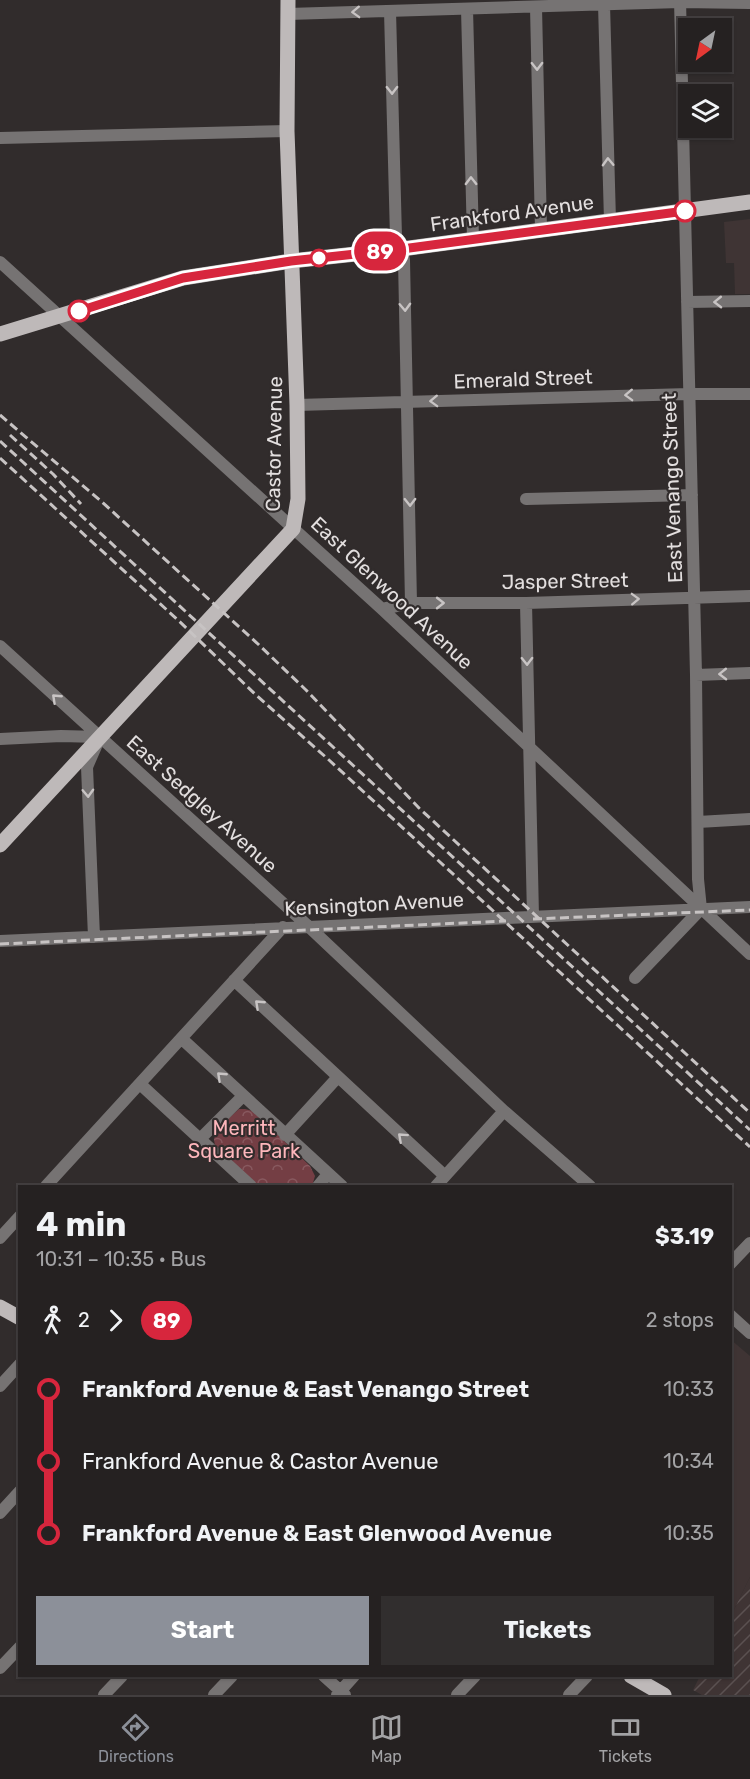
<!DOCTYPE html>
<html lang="en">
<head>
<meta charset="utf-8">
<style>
  body { margin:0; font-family:Rubik,sans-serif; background:#312e2e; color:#f1f3f6; height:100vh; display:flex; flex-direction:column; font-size:22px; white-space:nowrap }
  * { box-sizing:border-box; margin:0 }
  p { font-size:20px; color:#a3a3a5 }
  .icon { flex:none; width:33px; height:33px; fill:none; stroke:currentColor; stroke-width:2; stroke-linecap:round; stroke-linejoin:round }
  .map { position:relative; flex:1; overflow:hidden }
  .sheet { position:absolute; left:18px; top:1185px; width:714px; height:492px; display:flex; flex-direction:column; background:#252121; border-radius:0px; box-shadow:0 2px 4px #0004,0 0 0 2px #423e3f }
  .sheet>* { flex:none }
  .badge { padding:0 12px; border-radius:20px; font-size:21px; line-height:39px }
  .needle { width:39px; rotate:213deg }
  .fabs { position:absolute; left:678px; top:18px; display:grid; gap:12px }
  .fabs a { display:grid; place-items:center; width:54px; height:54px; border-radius:0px; background:#252121; box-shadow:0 2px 4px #0004,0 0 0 2px #423e3f; font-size:30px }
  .map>.badge { position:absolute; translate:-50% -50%; box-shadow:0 0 0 3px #fff }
  .legs { display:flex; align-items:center; gap:9px; height:66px; padding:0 18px; font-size:20px }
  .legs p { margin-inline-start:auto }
  .summary { display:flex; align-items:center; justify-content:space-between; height:102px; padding:0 18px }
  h1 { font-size:33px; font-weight:700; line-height:45px }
  .button { display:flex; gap:12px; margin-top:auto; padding:12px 18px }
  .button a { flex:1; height:69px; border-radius:0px; background:#8c9099; color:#fff; font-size:24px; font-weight:700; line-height:69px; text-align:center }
  .button a+a { background:#312e2e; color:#f1f3f6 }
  ul { padding:0 18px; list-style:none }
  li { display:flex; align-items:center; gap:21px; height:72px; font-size:22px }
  li i { display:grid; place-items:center; width:9px; height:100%; margin:0 8px; background:currentColor }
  li i::after { content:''; width:15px; height:15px; margin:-8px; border:4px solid; border-radius:50%; background:#252121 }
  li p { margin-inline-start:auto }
  li:first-child i { background:linear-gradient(#0000 50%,currentColor 0) }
  li:last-child i { background:linear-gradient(currentColor 50%,#0000 0) }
  .menu { display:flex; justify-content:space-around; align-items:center; height:84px; border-top:2px solid #423e3f; background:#252121; font-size:16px; color:#a3a3a5 }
  .menu a { display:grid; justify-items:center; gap:3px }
  .menu .selected { color:#8c9099 }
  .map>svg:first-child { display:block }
</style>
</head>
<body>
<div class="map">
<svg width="750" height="1695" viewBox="0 0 750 1695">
  <defs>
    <pattern id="industrial-furrows" width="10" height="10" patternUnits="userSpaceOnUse" patternTransform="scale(1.5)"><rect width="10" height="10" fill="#3f3434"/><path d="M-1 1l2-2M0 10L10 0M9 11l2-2" fill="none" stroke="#5b5151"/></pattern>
    <pattern id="park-crowns" width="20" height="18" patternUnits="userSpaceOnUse" patternTransform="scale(1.5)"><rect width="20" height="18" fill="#743e44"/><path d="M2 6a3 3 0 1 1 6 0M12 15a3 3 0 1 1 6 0" fill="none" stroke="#88595f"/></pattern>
  </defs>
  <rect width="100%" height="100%" fill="#312c2c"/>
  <path fill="#3f3434" d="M750,219V294H735L734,263H726L724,222Z
    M730,1339L750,1356V1577L731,1616Z"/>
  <path fill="url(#industrial-furrows)" d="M750,1577V1695H702L693,1690L700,1676H730L731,1616Z"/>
  <path fill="url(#park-crowns)" d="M239,1109H245L253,1111L310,1166L315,1176L312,1186H257L217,1150L215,1146L214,1139L218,1128Z"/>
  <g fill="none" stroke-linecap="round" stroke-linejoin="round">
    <path stroke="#767373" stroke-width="12" d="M680,0L696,675L698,879L701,909
      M604,4L610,221
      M536,7L541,230
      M467,9L473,239
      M390,11L396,237L402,249L404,260L411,603
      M288,14L680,2L750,3
      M0,138L287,131
      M0,262L382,609L750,954
      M687,302L750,301
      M297,405L689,394H750
      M526,499L692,495
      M526,603L533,916
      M382,609L411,603H526L750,596
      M0,646L308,926L504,1111L590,1186
      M696,675L750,673
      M0,739L61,736L99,737
      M698,822L750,819
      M94,937L87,767L97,744
      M0,941L750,907
      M635,978L701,909
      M234,980L445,1176
      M182,1039L342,1186
      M140,1084L251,1186
      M285,1135L337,1078
      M200,1139L243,1096
      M46,1186L283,927
      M318,1186L328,1174
      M436,1186L504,1111
      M0,1238L20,1216
      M730,1264L750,1243
      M730,1315L750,1333
      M0,1386L20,1364
      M0,1513L20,1491
      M0,1668L20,1647
      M324,1676L345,1695
      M104,1695L122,1676
      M214,1695L232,1676
      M337,1695L354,1676
      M457,1695L475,1676
      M569,1695L587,1676"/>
    <path stroke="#beb9b9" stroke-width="15" d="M0,334L183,278L291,261L402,249L750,202
      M0,845L293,529L298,499L297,405L287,131L288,0
      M0,1307L20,1318
      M631,1676L664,1695"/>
    <path stroke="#c7c3c3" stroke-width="3" stroke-dasharray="9 4.5" stroke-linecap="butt" d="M0,415L102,502L258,644L306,690L419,808L750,1113
      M10,435L53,474L81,504
      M0,441L750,1130
      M0,458L179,621L255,694L329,760L750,1147
      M533,919L750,910
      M0,944L506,921"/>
  </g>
  <defs><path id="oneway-chevron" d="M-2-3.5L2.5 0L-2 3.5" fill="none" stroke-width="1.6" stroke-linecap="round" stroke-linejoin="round" transform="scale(1.5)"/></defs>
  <g stroke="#c8c4c4">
    <use href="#oneway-chevron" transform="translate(356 12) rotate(178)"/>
    <use href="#oneway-chevron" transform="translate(537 66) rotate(89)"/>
    <use href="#oneway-chevron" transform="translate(392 90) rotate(89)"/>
    <use href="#oneway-chevron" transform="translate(608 162) rotate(-92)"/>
    <use href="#oneway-chevron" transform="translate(471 181) rotate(-91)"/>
    <use href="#oneway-chevron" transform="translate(718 302) rotate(179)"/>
    <use href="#oneway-chevron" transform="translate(405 307) rotate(88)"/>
    <use href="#oneway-chevron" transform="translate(629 395) rotate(178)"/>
    <use href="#oneway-chevron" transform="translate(434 401) rotate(178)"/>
    <use href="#oneway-chevron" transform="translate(410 502) rotate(89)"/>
    <use href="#oneway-chevron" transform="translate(635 599) rotate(-2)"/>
    <use href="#oneway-chevron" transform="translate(440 603)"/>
    <use href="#oneway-chevron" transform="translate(527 661) rotate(89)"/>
    <use href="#oneway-chevron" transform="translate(723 674) rotate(179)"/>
    <use href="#oneway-chevron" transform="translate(56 698) rotate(-137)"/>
    <use href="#oneway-chevron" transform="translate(88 793) rotate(88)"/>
    <use href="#oneway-chevron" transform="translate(259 1004) rotate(-137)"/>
    <use href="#oneway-chevron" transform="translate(221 1076) rotate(-137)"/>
    <use href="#oneway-chevron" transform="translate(402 1137) rotate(-138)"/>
  </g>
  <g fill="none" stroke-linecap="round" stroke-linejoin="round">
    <defs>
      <path id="line-1" d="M79,311L183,278L291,261L402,249L685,211"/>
    </defs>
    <use href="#line-1" stroke="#fff" stroke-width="14"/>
    <use href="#line-1" stroke="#d7263d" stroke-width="9"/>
  </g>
  <g fill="#fff" stroke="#d7263d" stroke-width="3">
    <circle cx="685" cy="211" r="10"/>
    <circle cx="319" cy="258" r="8"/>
    <circle cx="79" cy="311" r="10"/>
  </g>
  <g text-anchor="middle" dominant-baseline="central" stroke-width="4.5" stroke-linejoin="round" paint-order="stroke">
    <g font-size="20" fill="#e3dfdf" stroke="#312c2c">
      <text transform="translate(512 213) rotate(-8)">Frankford Avenue</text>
      <text transform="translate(523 379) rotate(-2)">Emerald Street</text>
      <text transform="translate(274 444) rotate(-89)">Castor Avenue</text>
      <text transform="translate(672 488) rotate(-92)">East Venango Street</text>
      <text transform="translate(565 581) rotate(-1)">Jasper Street</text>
      <text transform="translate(392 593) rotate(43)">East Glenwood Avenue</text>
      <text transform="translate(202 804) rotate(42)">East Sedgley Avenue</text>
      <text transform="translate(374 904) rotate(-3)">Kensington Avenue</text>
    </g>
    <g font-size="20" fill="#fdb6bb" stroke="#312c2c">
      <text x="244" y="1128">Merritt<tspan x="244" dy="23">Square Park</tspan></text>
    </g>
  </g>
</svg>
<div class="fabs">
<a><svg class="needle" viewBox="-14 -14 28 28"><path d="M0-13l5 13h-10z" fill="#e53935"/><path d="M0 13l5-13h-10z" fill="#a3a3a5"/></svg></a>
<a><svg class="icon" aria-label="layers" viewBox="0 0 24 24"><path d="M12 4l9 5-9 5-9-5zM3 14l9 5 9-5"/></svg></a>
</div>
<b class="badge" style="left:380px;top:251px;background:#d7263d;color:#fff">89</b>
<section class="sheet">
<div class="summary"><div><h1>4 min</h1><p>10:31 – 10:35 · Bus</p></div><b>$3.19</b></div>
<div class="legs"><svg class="icon" aria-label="walk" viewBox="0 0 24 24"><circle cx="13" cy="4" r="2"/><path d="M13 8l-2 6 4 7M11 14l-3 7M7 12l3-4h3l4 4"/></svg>2<svg class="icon" aria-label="forward" viewBox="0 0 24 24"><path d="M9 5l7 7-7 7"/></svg><b class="badge" style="background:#d7263d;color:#fff">89</b><p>2 stops</p></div>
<ul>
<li><i style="color:#d7263d"></i><b>Frankford Avenue &amp; East Venango Street</b><p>10:33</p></li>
<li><i style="color:#d7263d"></i><span>Frankford Avenue &amp; Castor Avenue</span><p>10:34</p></li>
<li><i style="color:#d7263d"></i><b>Frankford Avenue &amp; East Glenwood Avenue</b><p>10:35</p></li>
</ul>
<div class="button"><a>Start</a><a>Tickets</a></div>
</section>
</div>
<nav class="menu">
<a class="selected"><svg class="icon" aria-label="directions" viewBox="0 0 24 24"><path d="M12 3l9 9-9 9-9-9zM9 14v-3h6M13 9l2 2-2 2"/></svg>Directions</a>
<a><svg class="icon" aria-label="map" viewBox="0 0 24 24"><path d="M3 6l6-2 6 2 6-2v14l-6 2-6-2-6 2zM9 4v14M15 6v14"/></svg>Map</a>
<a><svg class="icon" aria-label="tickets" viewBox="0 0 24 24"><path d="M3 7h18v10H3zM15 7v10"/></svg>Tickets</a>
</nav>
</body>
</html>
